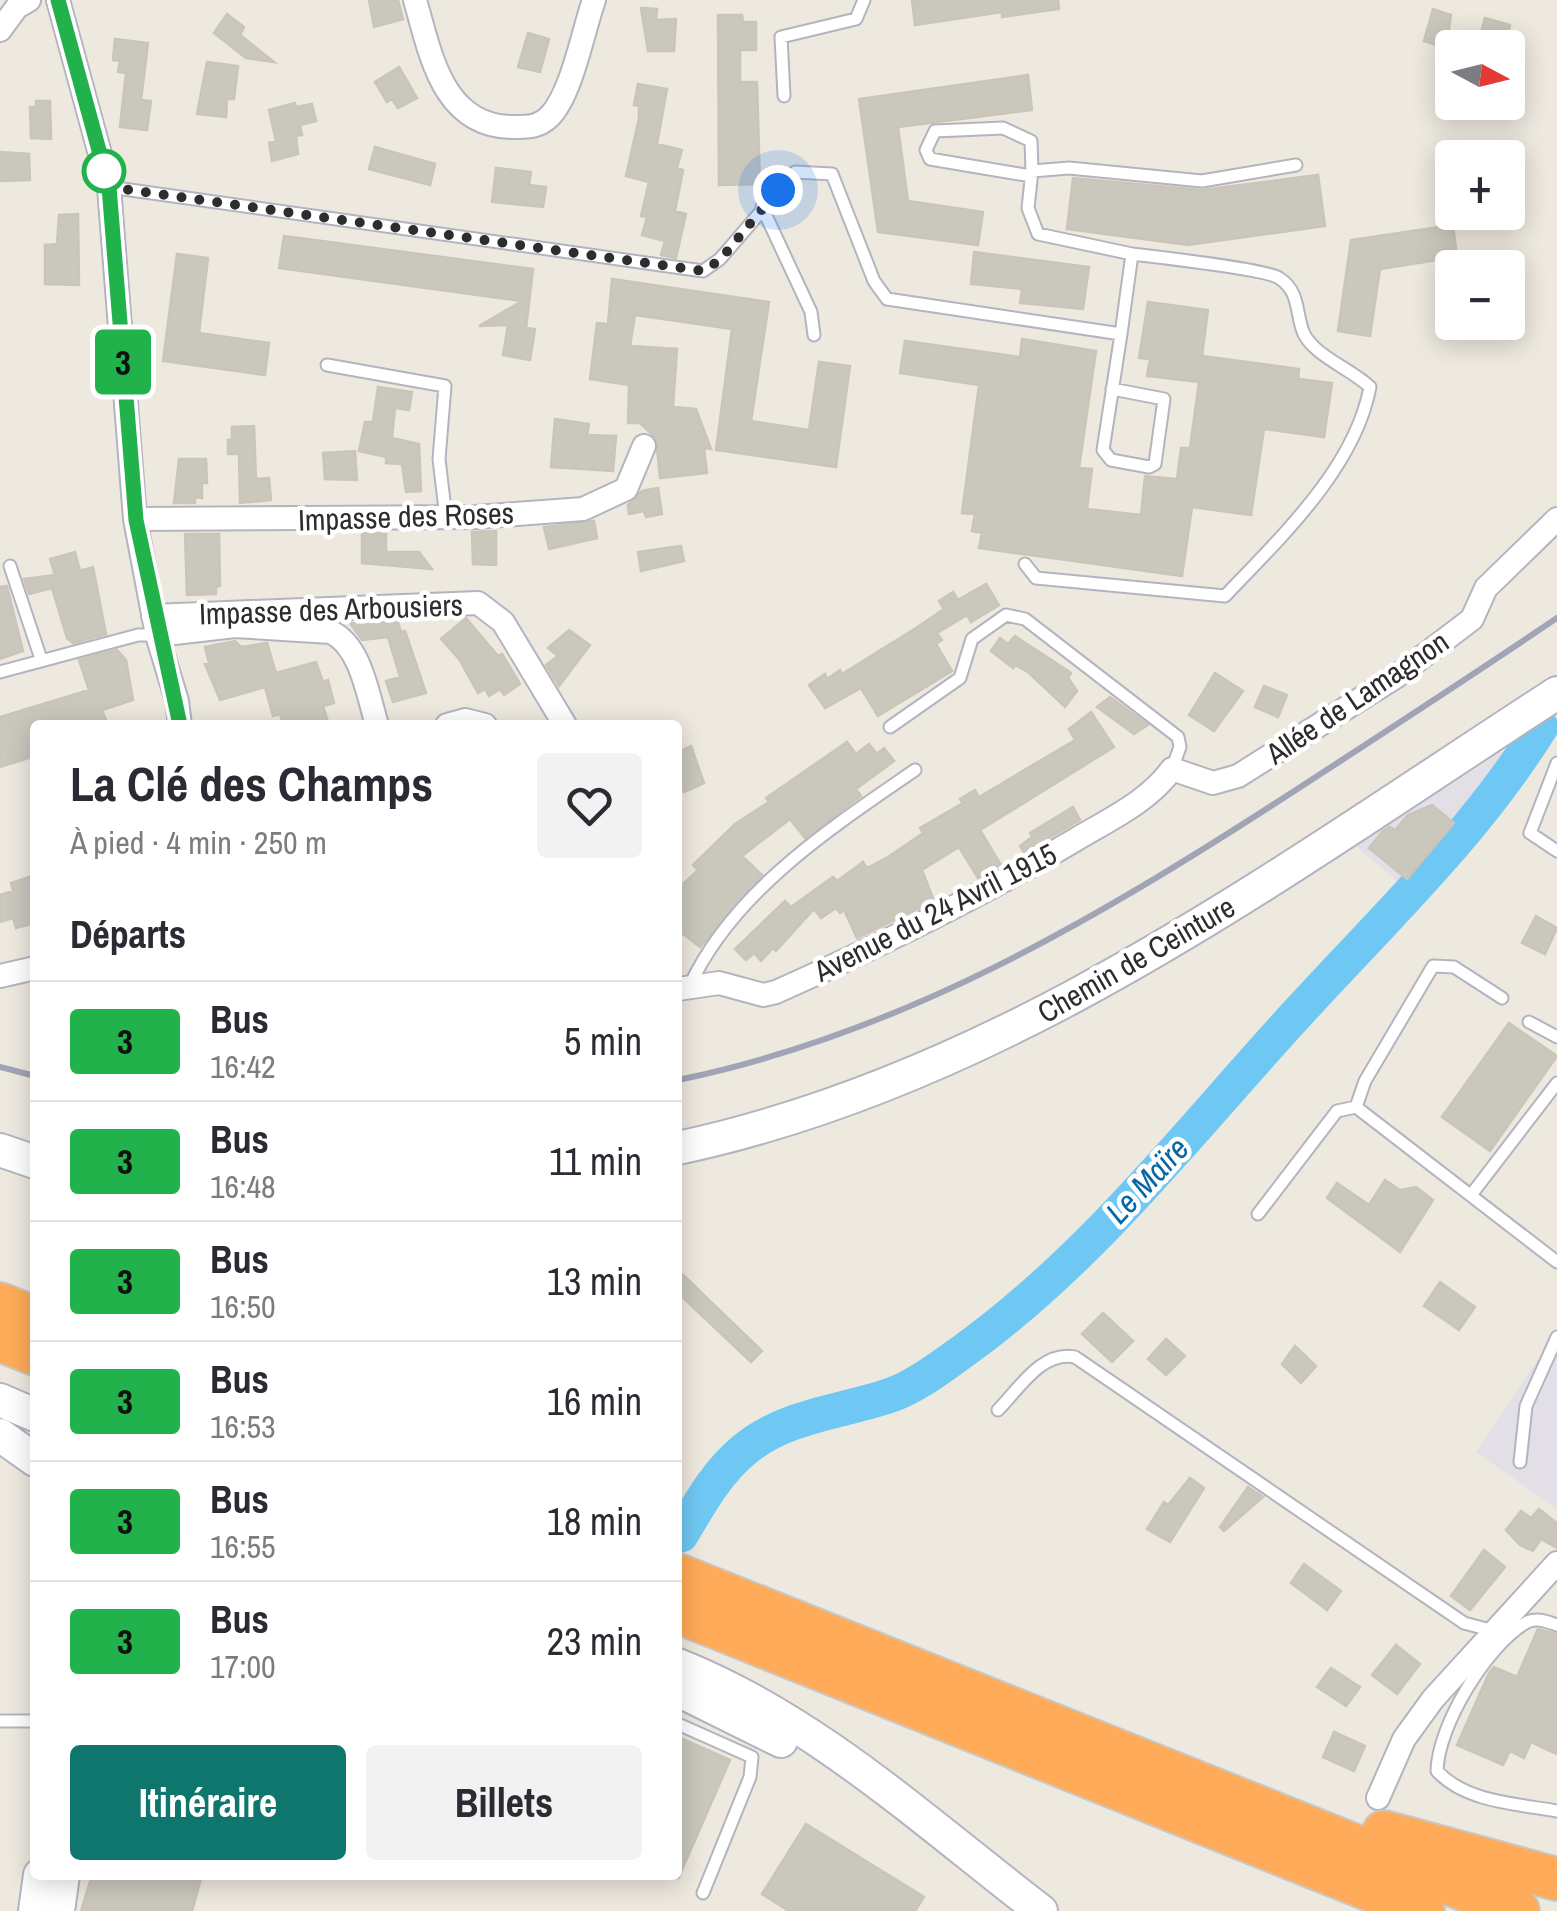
<!DOCTYPE html>
<html lang="fr">
<head>
<meta charset="utf-8">
<style>
  body { margin:0; font-family:"Archivo Narrow",sans-serif; background:#f2f2f3; color:#2b2b33; height:100vh; display:flex; flex-direction:column; font-size:38px; white-space:nowrap }
  * { box-sizing:border-box; margin:0 }
  p { font-size:32px; color:#7c7c81 }
  .icon { flex:none; width:55px; height:55px; fill:none; stroke:currentColor; stroke-width:2; stroke-linecap:round; stroke-linejoin:round }
  .map { position:relative; flex:1; overflow:hidden }
  .drawer { position:absolute; left:30px; top:720px; width:652px; height:1160px; display:flex; flex-direction:column; background:#fff; border-radius:10px; box-shadow:0 5px 25px #0003 }
  .drawer>* { flex:none }
  .badge { padding:0 20px; border-radius:8px; font-size:35px; line-height:65px }
  .needle { width:65px; rotate:97deg }
  .buttons { position:absolute; left:1435px; top:30px; display:grid; gap:20px }
  .buttons a { display:grid; place-items:center; width:90px; height:90px; border-radius:10px; background:#fff; box-shadow:0 5px 25px #0003; font-size:50px }
  .you { position:absolute; width:50px; height:50px; margin:-25px; border:8px solid #fff; border-radius:50%; background:#1a73e8; box-shadow:0 0 0 15px #1a73e833 }
  .map>.badge { position:absolute; translate:-50% -50%; box-shadow:0 0 0 5px #fff }
  h2 { padding:0 40px; font-size:38px; line-height:90px }
  .round { display:grid; place-items:center; flex:none; width:105px; height:105px; border-radius:10px; background:#f2f2f3 }
  .overview { display:flex; align-items:center; justify-content:space-between; height:170px; padding:0 40px }
  h1 { font-size:48px; font-weight:700; line-height:75px }
  .primary-button { display:flex; gap:20px; margin-top:auto; padding:20px 40px }
  .primary-button a { flex:1; height:115px; border-radius:10px; background:#0f766e; color:#fff; font-size:40px; font-weight:700; line-height:115px; text-align:center }
  .primary-button a+a { background:#f2f2f3; color:#2b2b33 }
  ul { padding:0; list-style:none }
  li { display:flex; align-items:center; gap:30px; height:120px; padding:0 40px; border-top:2px solid #e1e1e2 }
  li div { flex:1 }
  li b { display:block; font-size:38px }
  li em { font-style:normal }
  li .badge { min-width:110px; font-weight:700; text-align:center }
  .map>svg:first-child { display:block }
</style>
</head>
<body>
<div class="map">
<svg width="1557" height="1911" viewBox="0 0 1557 1911">
  <rect width="100%" height="100%" fill="#eee9df"/>
  <path fill="#e2dfe7" d="M1514,744L1498,774L1462,824L1405,888L1356,846Z
    M1544,1350L1557,1356V1509L1476,1452Z"/>
  <g fill="none" stroke-linecap="round" stroke-linejoin="round">
    <path stroke="#6fc8f3" stroke-width="35" d="M681,1535C699,1505 716,1473 744,1450C785,1415 843,1412 891,1395C915,1387 942,1366 962,1352C1096,1256 1196,1122 1307,1003C1390,913 1476,831 1541,727"/>
  </g>
  <path fill="#cac7bd" stroke="#cac5b8" stroke-width="2.5" d="M369,0H398L403,19L374,27Z
    M912,0H1058L1059,9L1002,17V12L915,25Z
    M641,8L657,9L656,20L676,19L674,51H648Z
    M1433,9L1451,15L1446,48L1424,41Z
    M227,14L244,27L240,35L274,62L246,58L214,33Z
    M718,15H742L743,22H756V50H740V82H757L760,184L719,185Z
    M1485,18L1510,25L1504,48L1478,43Z
    M528,33L549,39L540,72L518,67Z
    M115,39L148,43L141,100L151,101L147,130L120,127L126,73L118,72L120,61L113,60Z
    M207,62L238,66L234,99H227L226,117L197,114Z
    M399,67L417,98L398,108L392,99L387,102L375,82Z
    M1028,75L1032,110L898,127L908,201L983,212L978,245L878,232L859,99Z
    M638,84L667,89L657,144L682,150L677,168L683,170L675,211L686,214L676,258L661,255L665,241L642,235L647,217L641,216L649,182L626,176L639,118V106L634,105Z
    M36,101H50L51,139L31,138L30,107H36Z
    M295,103L296,107L312,104L316,121L300,125L302,135L296,136L298,154L272,161L269,143L276,141L269,110Z
    M375,147L435,164L430,185L369,169Z
    M0,152L29,154L30,180L0,181Z
    M496,168L531,172L529,185L546,187L543,207L492,202Z
    M1318,175L1325,226L1188,245L1067,229L1073,178L1202,190Z
    M78,214L79,285L45,284V245L57,244L59,215Z
    M1453,225L1457,257L1380,269L1370,336L1338,331L1351,240Z
    M284,236L533,269L526,328L535,329L530,360L503,355L508,325L479,326L522,301L279,268Z
    M974,252L1089,267L1083,309L1020,303L1022,289L971,284Z
    M177,254L208,258L199,333L269,343L265,375L163,361Z
    M612,279L769,302L751,421L809,430L819,362L850,366L836,467L716,450L732,329L635,315L630,346L677,349L673,407L696,409L711,449L704,448L707,473L660,478L656,438L640,423H628L629,385L590,379L597,323L608,324Z
    M1148,302L1208,310L1202,356L1299,369L1298,379L1332,383L1324,437L1264,429L1251,515L1192,507L1182,576L979,548L982,533L972,531L975,514L962,513L979,385L900,373L905,341L1020,357L1022,339L1096,351L1079,468L1092,469L1087,509L1141,515L1145,476L1177,479L1181,448H1190L1199,382L1147,376L1150,359L1139,358Z
    M378,387L412,392L409,410L395,408L392,438L419,444L421,491L406,492L402,464L386,463V457L359,451L365,422H373Z
    M555,419L589,424L587,435L616,436L613,471L551,467Z
    M254,426L256,479L269,478L271,500L240,503L239,454H228V440H232V427Z
    M355,451L357,480L325,479L323,453Z
    M179,459H206L207,483H202V498L195,497V503H174Z
    M658,488L662,514L646,517L644,511L629,514L628,505L642,491Z
    M594,521L597,538L549,549L544,527Z
    M496,531V565L473,564L472,532Z
    M362,533H386V552H419L432,569L362,563Z
    M185,534H219L220,586L216,587V594L187,595Z
    M681,546L684,561L641,571L638,552Z
    M75,552L80,571L93,567L106,634L73,643L67,638L52,588L29,594L24,579L55,575L50,559Z
    M986,584L999,605L971,622L967,615L937,633L942,640L936,644L952,671L886,711L878,716L861,688L825,708L809,685L825,674L827,679L840,670L842,674L916,628L944,609L939,601L953,592L958,600Z
    M7,586L23,651L0,659V587Z
    M466,618L498,656L502,654L520,684L504,695L500,689L489,696L485,689L478,693L459,659L441,639Z
    M398,622L401,632L405,631L426,693L393,702L386,681L400,677L388,637L362,640L350,623Z
    M569,630L590,645L559,686L546,665L558,656L548,648Z
    M1015,636L1071,673L1068,678L1077,691L1065,707L1028,672L1015,665L1013,668L991,651L1000,638L1008,644Z
    M235,641L241,647L267,643L276,673L316,662L323,682L328,680L334,703L323,706L329,725H283L280,714L273,716L265,687L220,700L205,664L209,663L205,647Z
    M117,650L126,660L133,700L102,710L108,725H35V756L0,767V717L89,690L79,660Z
    M1215,673L1243,691L1214,731L1189,715Z
    M1264,686L1287,695L1278,717L1255,707Z
    M1110,697L1121,705L1148,725L1134,734L1097,707Z
    M1091,712L1114,747L980,830L1001,865L978,878L959,847L922,870L934,901L857,938L844,910L840,913L836,908L821,918L814,909L776,951L773,948L761,961L754,953L746,960L735,949L785,901L791,907L833,877L837,881L863,862L867,868L888,857L923,833L920,828L963,803L960,799L975,790L979,797L1075,740L1069,729Z
    M847,742L856,754L869,744L877,754L884,748L894,761L856,789L861,796L805,838L790,819L742,856L762,875L700,947L678,930V889L698,870L693,865L735,824L769,802L766,798Z
    M691,746L704,783L684,792L678,774V752Z
    M1432,805L1454,823L1407,879L1369,848L1383,831L1390,827L1395,830L1408,815Z
    M1073,807L1080,820L1024,852L1020,846L1032,837L1030,833Z
    M35,875V923L16,928L13,918L0,922V895L13,891L11,883Z
    M1536,916L1557,928L1545,954L1522,943Z
    M1509,1023L1557,1056L1490,1151L1442,1117Z
    M1385,1180L1400,1190L1416,1187L1433,1200L1400,1252L1327,1198L1337,1183L1369,1205Z
    M678,1270L762,1351L751,1362L678,1293Z
    M1440,1282L1475,1307L1459,1330L1424,1306Z
    M1103,1313L1133,1341L1112,1362L1082,1334Z
    M1166,1339L1185,1356L1166,1375L1148,1359Z
    M1295,1346L1316,1366L1301,1383L1282,1364Z
    M1190,1478L1204,1488L1170,1542L1147,1529L1164,1502L1168,1505Z
    M1248,1487L1263,1497L1224,1531L1220,1527Z
    M1539,1509L1557,1523V1548L1541,1539L1533,1551L1520,1545L1506,1530L1521,1511L1531,1518Z
    M1484,1550L1505,1567L1470,1610L1451,1596Z
    M1304,1564L1341,1591L1327,1610L1291,1583Z
    M1538,1629L1557,1634V1754L1531,1742L1524,1758L1510,1751L1503,1765L1457,1745L1489,1673L1494,1667L1517,1677Z
    M1396,1645L1420,1664L1397,1694L1372,1675Z
    M1331,1668L1360,1687L1346,1706L1317,1687Z
    M1334,1732L1365,1746L1354,1771L1323,1757Z
    M678,1737L730,1760L678,1879Z
    M806,1824L924,1897L915,1911H789L762,1894Z
    M92,1875H202L192,1911H81Z"/>
  <g fill="none" stroke-linecap="round" stroke-linejoin="round">
    <defs>
      <path id="lane" d="M784,96L781,37L856,19L864,0
        M1031,176L930,159L926,150L935,131L1003,128L1031,141L1032,171
        M109,187L703,271L720,259L795,172L832,174L874,281L887,299L1121,334L1132,254C1156,257 1266,269 1279,278C1301,292 1295,314 1304,334C1315,356 1351,369 1370,387C1355,468 1280,538 1225,596L1036,578L1025,564
        M762,207L811,312L814,335
        M1132,254L1038,234L1028,208L1032,171L1069,168L1202,181L1296,165
        M327,365L445,386L439,459L446,518
        M1112,389L1164,399L1155,464L1149,467L1111,460L1103,450L1121,334
        M10,566L41,659
        M0,672L138,635H157
        M890,727L960,678L972,639L1006,615L1025,619L1178,737L1180,747L1172,769
        M1557,763L1530,833L1557,851
        M689,987C733,891 831,828 915,770
        M1529,1022L1557,1037
        M1356,1107L1365,1081L1433,966L1454,967L1502,998
        M1471,1195L1557,1083
        M1258,1214L1337,1111L1356,1107L1557,1262
        M998,1410C1019,1389 1042,1350 1075,1357L1464,1623L1494,1631
        M1520,1462L1526,1406L1557,1337
        M1557,1625C1548,1622 1537,1617 1527,1622C1487,1645 1438,1725 1437,1771C1465,1802 1518,1804 1557,1811
        M0,1721H35
        M678,1724L752,1757L750,1777L703,1893"/>
      <path id="street" d="M58,0L109,187L135,519L157,635L177,701L180,725
        M415,0C431,56 443,128 515,127C529,127 539,127 550,116C572,93 583,31 594,0
        M0,30L17,7L29,0
        M135,519L476,517L583,509L626,489L644,446
        M153,616L478,603L503,622L565,725
        M157,635L235,626L331,632C361,646 368,696 377,725
        M447,725L465,720L485,725
        M0,976L35,968
        M678,989L719,983L763,995L776,992C879,946 978,898 1075,840C1110,819 1148,802 1172,769L1213,783L1238,776L1397,676L1472,619L1486,588L1557,519
        M1378,1798L1404,1739L1433,1699L1557,1563"/>
      <path id="secondary" d="M678,1148C1006,1078 1280,872 1557,693
        M0,1150L35,1162
        M0,1400L35,1415
        M0,1435L35,1460
        M678,1665C814,1719 926,1823 1041,1911
        M678,1690L781,1741
        M35,1911L40,1875
        M58,1911L63,1875"/>
      <path id="highway" d="M0,1304L35,1318
        M0,1340L35,1354
        M678,1575L1518,1911
        M678,1612L1423,1911
        M1384,1832L1557,1879"/>
    </defs>
    <use href="#lane" stroke="#b3b4c0" stroke-width="15"/>
    <use href="#street" stroke="#b3b4c0" stroke-width="26"/>
    <use href="#secondary" stroke="#b3b4c0" stroke-width="36"/>
    <use href="#highway" stroke="#c8c8c8" stroke-width="46"/>
    <use href="#lane" stroke="#fff" stroke-width="11"/>
    <use href="#street" stroke="#fff" stroke-width="22"/>
    <use href="#secondary" stroke="#fff" stroke-width="32"/>
    <use href="#highway" stroke="#ffab59" stroke-width="42"/>
    <path stroke="#a1a3b7" stroke-width="6" d="M0,1067L35,1076
      M678,1080C904,1033 1093,921 1285,797C1376,738 1467,679 1557,618"/>
  </g>
  <g fill="none" stroke-linecap="round" stroke-linejoin="round">
    <defs>
      <path id="line" d="M58,0L109,187L136,520L180,725"/>
    </defs>
    <use href="#line" stroke="#fff" stroke-width="22"/>
    <use href="#line" stroke="#22b24c" stroke-width="15"/>
    <path stroke="#2d2d2d" stroke-width="10" stroke-dasharray="0 18" d="M104,171L109,187L703,271L720,260L778,190"/>
  </g>
  <circle fill="#fff" stroke="#22b24c" stroke-width="5" cx="104" cy="171" r="20"/>
  <g text-anchor="middle" dominant-baseline="central" stroke-width="9" stroke-linejoin="round" paint-order="stroke">
    <g font-size="30" fill="#2d2d2d" stroke="#fff">
      <text transform="translate(406 516) rotate(-2)">Impasse des Roses</text>
      <text transform="translate(331 609) rotate(-2)">Impasse des Arbousiers</text>
      <text transform="translate(1357 697) rotate(-34)">Allée de Lamagnon</text>
      <text transform="translate(935 912) rotate(-27)">Avenue du 24 Avril 1915</text>
      <text transform="translate(1136 959) rotate(-30)">Chemin de Ceinture</text>
    </g>
    <g font-size="32" font-style="italic" fill="#0966a5" stroke="#fff">
      <text transform="translate(1147 1180) rotate(-47)">Le Maïre</text>
    </g>
  </g>
</svg>
<div class="buttons">
<a><svg class="needle" viewBox="-14 -14 28 28"><path d="M0-13l5 13h-10z" fill="#e53935"/><path d="M0 13l5-13h-10z" fill="#7c7c81"/></svg></a>
<a>+</a>
<a>−</a>
</div>
<div class="you" style="left:778px;top:190px"></div>
<b class="badge" style="left:123px;top:362px;background:#22b24c;color:#111">3</b>
<section class="drawer">
<div class="overview"><div><h1>La Clé des Champs</h1><p>À pied · 4 min · 250 m</p></div><a class="round"><svg class="icon" aria-label="heart" viewBox="0 0 24 24"><path d="M12 20l-8-8c-3-5 5-10 8-4 3-6 11-1 8 4z"/></svg></a></div>
<h2>Départs</h2>
<ul>
<li><span class="badge" style="background:#22b24c;color:#111">3</span><div><b>Bus</b><p>16:42</p></div><em>5 min</em></li>
<li><span class="badge" style="background:#22b24c;color:#111">3</span><div><b>Bus</b><p>16:48</p></div><em>11 min</em></li>
<li><span class="badge" style="background:#22b24c;color:#111">3</span><div><b>Bus</b><p>16:50</p></div><em>13 min</em></li>
<li><span class="badge" style="background:#22b24c;color:#111">3</span><div><b>Bus</b><p>16:53</p></div><em>16 min</em></li>
<li><span class="badge" style="background:#22b24c;color:#111">3</span><div><b>Bus</b><p>16:55</p></div><em>18 min</em></li>
<li><span class="badge" style="background:#22b24c;color:#111">3</span><div><b>Bus</b><p>17:00</p></div><em>23 min</em></li>
</ul>
<div class="primary-button"><a>Itinéraire</a><a>Billets</a></div>
</section>
</div>
</body>
</html>
